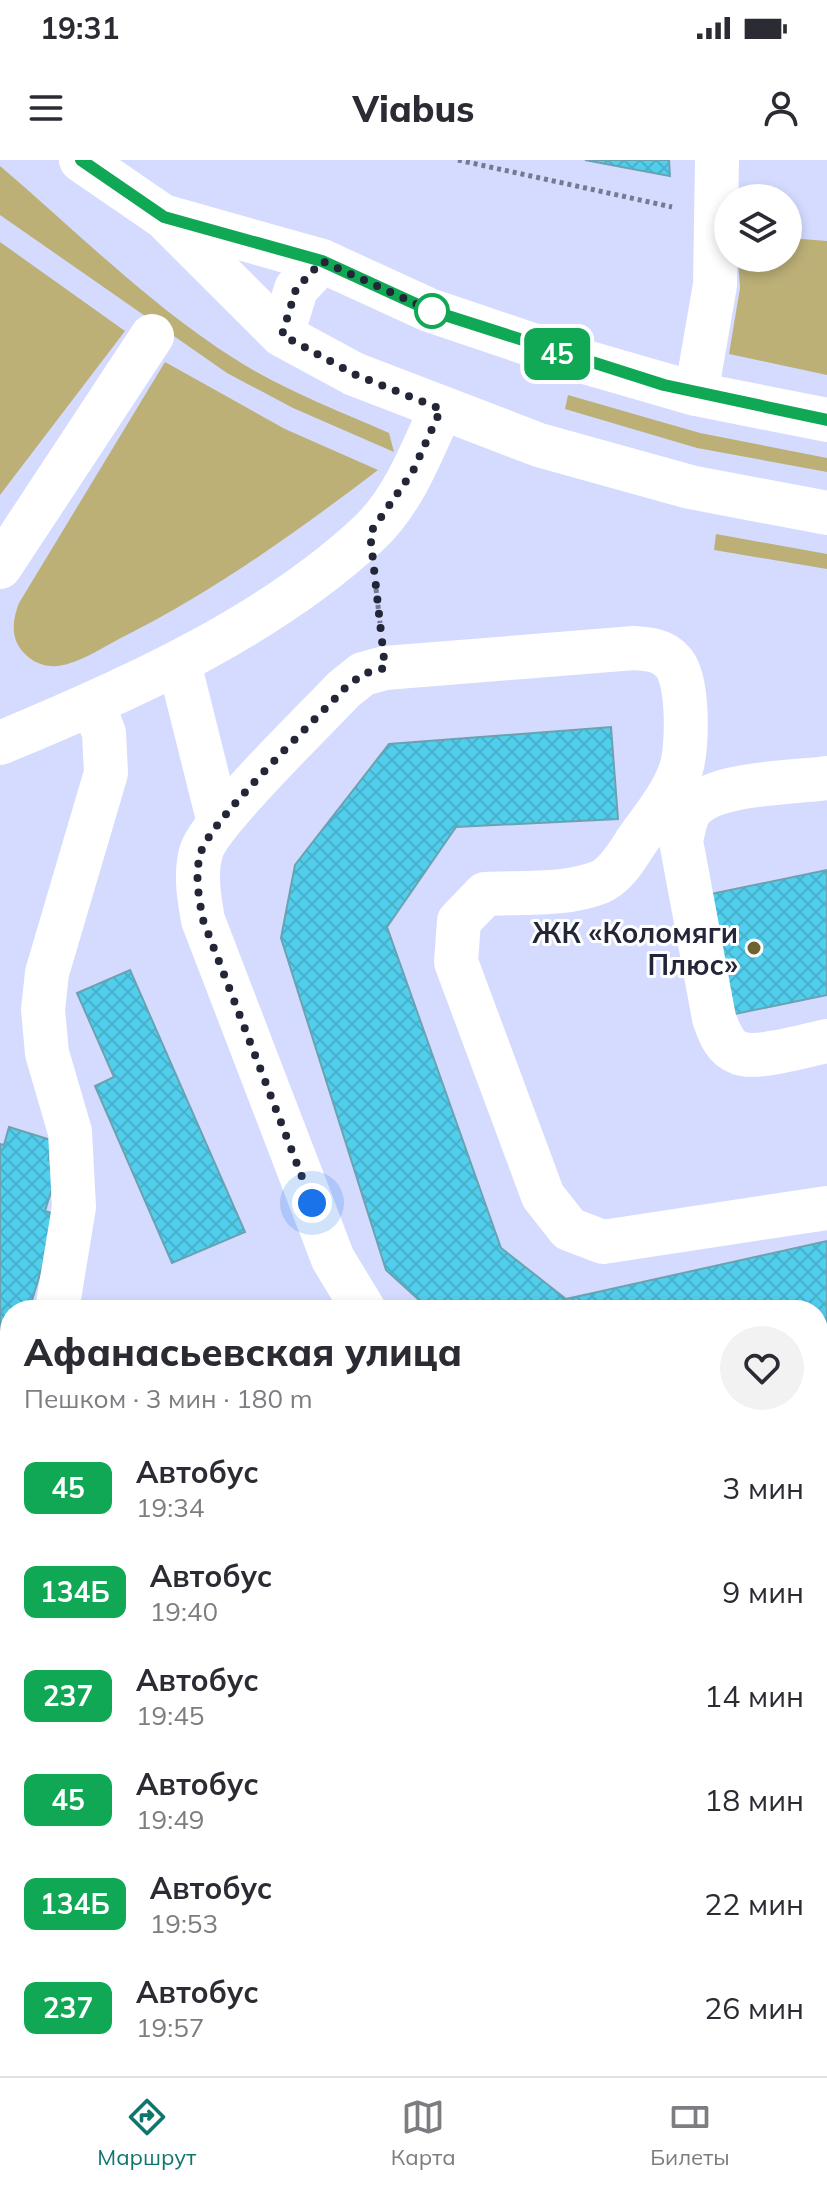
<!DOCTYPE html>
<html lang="ru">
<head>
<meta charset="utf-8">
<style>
  body { margin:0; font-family:Mulish,sans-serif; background:#f2f2f3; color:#2b2b33; height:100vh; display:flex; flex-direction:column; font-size:30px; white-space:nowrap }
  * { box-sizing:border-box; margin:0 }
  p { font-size:26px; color:#7c7c81 }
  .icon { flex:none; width:44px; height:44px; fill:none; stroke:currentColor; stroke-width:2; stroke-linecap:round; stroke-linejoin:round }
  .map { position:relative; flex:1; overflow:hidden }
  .side { position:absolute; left:0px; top:1140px; width:828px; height:776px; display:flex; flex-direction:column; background:#fff; border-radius:32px 32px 0 0; box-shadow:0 4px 12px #0003 }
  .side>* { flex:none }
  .badge { padding:0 16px; border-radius:12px; font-size:28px; line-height:52px }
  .tools { position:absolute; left:714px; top:24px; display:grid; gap:16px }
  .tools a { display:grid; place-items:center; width:88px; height:88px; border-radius:50%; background:#fff; box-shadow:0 4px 12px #0003; font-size:40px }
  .you { position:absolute; width:40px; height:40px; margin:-20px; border:6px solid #fff; border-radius:50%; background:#1a73e8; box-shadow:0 0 0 12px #1a73e833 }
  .map>.badge { position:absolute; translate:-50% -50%; box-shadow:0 0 0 4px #fff }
  .round { display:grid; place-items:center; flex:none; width:84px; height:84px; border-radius:42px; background:#f2f2f3 }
  .headline { display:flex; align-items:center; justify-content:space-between; height:136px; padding:0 24px }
  h1 { font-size:38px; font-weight:800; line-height:60px }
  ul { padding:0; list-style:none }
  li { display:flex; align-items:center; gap:24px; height:104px; padding:0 24px }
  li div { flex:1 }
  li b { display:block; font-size:30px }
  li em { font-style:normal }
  li .badge { min-width:88px; font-weight:700; text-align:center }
  .status { display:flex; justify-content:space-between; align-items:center; height:56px; padding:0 40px; background:#fff; direction:ltr }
  .status svg { height:22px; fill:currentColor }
  header { display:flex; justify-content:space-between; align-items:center; height:104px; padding:0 24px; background:#fff; font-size:36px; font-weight:800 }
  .menu { display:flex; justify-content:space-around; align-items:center; height:112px; border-top:2px solid #e1e1e2; background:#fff; font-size:22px; color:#7c7c81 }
  .menu a { display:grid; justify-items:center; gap:4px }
  .menu .current { color:#0f766e }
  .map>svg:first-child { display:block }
</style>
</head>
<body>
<div class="status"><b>19:31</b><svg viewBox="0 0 49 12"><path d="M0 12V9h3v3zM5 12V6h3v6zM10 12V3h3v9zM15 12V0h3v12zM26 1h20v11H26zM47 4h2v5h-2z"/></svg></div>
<header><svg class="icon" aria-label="menu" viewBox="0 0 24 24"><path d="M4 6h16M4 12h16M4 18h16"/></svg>Viabus<svg class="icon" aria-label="person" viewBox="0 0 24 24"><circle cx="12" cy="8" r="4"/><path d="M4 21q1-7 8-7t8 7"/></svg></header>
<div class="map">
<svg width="827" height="1916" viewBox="0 0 827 1916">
  <defs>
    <pattern id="forest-firs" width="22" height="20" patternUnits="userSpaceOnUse" patternTransform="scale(2)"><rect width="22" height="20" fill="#bfaa4c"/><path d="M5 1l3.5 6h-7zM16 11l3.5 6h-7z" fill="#9b8a40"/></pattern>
    <pattern id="building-cross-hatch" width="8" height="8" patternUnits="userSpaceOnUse" patternTransform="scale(2)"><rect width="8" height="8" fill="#52ceed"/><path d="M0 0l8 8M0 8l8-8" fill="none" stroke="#47b1cc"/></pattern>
  </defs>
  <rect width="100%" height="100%" fill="#d4dbff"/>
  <path fill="#bcb077" d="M0,6C75,70 152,147 235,199C283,230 337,250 389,273L394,292L293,248L227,213L0,55Z
    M788,78L827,81V215L729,194L740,128L738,98H788Z
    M0,82L125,171L0,335Z
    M165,202L285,269L378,310C295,373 212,433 119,479C100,489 79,503 58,506C46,507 33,503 25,494C10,479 12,461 19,443Z
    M568,235L700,273L827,298V312L697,288L565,249Z
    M716,374L827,394V409L714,390Z"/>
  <path fill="url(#forest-firs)" d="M242,1906H561L565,1916H244Z"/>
  <path fill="url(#building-cross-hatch)" stroke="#6aa2b1" stroke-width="2" d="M585,0H669L670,16L627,8Z
    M611,567L618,659L456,667L387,767L501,1088L566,1139L827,1081V1193L818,1195V1150H430L386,1110L281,778L295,705L389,584Z
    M827,710V835L696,862L672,742Z
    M130,810L245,1072L172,1103L95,926L114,917L77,833Z
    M9,967L54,981L48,1000L60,1003L45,1051L58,1055L29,1150H10V1211L0,1243V984L4,985Z
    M827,1353V1432L818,1433V1354Z
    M0,1539L10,1603V1610L0,1612Z
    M827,1810V1877L818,1878V1812Z"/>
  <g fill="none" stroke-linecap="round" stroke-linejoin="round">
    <path stroke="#757a93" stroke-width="5" stroke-dasharray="4 4" stroke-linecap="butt" d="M458,0L672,47
      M376,429L380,463
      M0,1340L10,1342
      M0,1361L10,1362"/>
    <path stroke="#fff" stroke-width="44" d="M81,0L164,57L282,175L354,214L539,285L690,327L827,353
      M166,57L322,101L429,150L568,197L696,234L827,260
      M282,175L296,129L322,101
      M696,234L715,125L717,0
      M0,407L152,176
      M179,503L219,663
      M0,583C126,531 267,468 368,374C403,342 422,291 441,249
      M827,618C792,623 711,622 690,651C685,659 683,672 681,681L714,858C719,872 724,888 739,893C758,900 807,885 827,881
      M57,1150L74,1047L70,972L47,893L43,850L47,813L106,613L104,573L93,545
      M364,1150L333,1099L203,760C199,738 195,714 201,692C210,661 316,559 344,529L363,514L385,508L634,488C649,489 663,490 673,502C689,518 688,588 681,609C672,636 652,659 636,682C627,696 616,715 600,722C566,736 521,732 485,734L459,761L456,802L543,1036L569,1069L603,1082L827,1048
      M818,1235L827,1233
      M606,1906L610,1916"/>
    <defs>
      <path id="rail" d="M818,1281L827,1280
        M0,1351L10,1353"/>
    </defs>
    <use href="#rail" stroke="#797e98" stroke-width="9"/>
    <use href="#rail" stroke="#fefefe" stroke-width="6" stroke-dasharray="18" stroke-linecap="butt"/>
  </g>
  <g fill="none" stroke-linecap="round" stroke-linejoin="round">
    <defs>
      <path id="line" d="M81,0L164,57L322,101L429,150L664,225L827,260"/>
    </defs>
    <use href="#line" stroke="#fff" stroke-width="18"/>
    <use href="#line" stroke="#10a855" stroke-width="12"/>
    <path stroke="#232637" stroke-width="8" stroke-dasharray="0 14.4" d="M312,1043L203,760C199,738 194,714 201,692C210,661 316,559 344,529L363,514L385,508L370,373L413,311L441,249L354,214L282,175L296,129L322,101L432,151"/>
  </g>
  <circle fill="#fff" stroke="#10a855" stroke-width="4" cx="432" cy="151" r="16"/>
  <circle fill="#6e622f" stroke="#fefefe" stroke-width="3" cx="754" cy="788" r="8"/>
  <g text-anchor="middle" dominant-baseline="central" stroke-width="6" stroke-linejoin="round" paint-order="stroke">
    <g font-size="28" font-weight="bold" fill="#232637" stroke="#fefefe" text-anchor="end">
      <text x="738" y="772">ЖК «Коломяги<tspan x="738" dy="32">Плюс»</tspan></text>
    </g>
  </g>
</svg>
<div class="tools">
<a><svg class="icon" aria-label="layers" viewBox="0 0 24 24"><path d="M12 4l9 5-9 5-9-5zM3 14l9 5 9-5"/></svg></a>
</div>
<div class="you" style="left:312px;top:1043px"></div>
<b class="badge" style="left:557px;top:194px;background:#10a855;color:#fff">45</b>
<section class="side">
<div class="headline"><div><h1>Афанасьевская улица</h1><p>Пешком · 3 мин · 180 m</p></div><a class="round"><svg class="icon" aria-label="heart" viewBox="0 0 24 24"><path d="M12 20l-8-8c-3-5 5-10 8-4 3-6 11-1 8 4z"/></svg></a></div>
<ul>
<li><span class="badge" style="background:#10a855;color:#fff">45</span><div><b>Автобус</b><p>19:34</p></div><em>3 мин</em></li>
<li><span class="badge" style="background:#10a855;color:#fff">134Б</span><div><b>Автобус</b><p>19:40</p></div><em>9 мин</em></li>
<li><span class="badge" style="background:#10a855;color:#fff">237</span><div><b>Автобус</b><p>19:45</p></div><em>14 мин</em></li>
<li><span class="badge" style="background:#10a855;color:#fff">45</span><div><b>Автобус</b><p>19:49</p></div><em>18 мин</em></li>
<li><span class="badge" style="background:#10a855;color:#fff">134Б</span><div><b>Автобус</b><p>19:53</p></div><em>22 мин</em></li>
<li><span class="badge" style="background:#10a855;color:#fff">237</span><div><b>Автобус</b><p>19:57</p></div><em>26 мин</em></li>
</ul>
</section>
</div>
<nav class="menu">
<a class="current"><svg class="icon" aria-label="directions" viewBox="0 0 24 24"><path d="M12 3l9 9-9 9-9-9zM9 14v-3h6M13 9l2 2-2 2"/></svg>Маршрут</a>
<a><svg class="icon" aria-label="map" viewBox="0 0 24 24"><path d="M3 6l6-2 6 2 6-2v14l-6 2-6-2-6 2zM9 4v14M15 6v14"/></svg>Карта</a>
<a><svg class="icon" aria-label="tickets" viewBox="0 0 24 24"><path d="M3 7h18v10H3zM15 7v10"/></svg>Билеты</a>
</nav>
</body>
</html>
